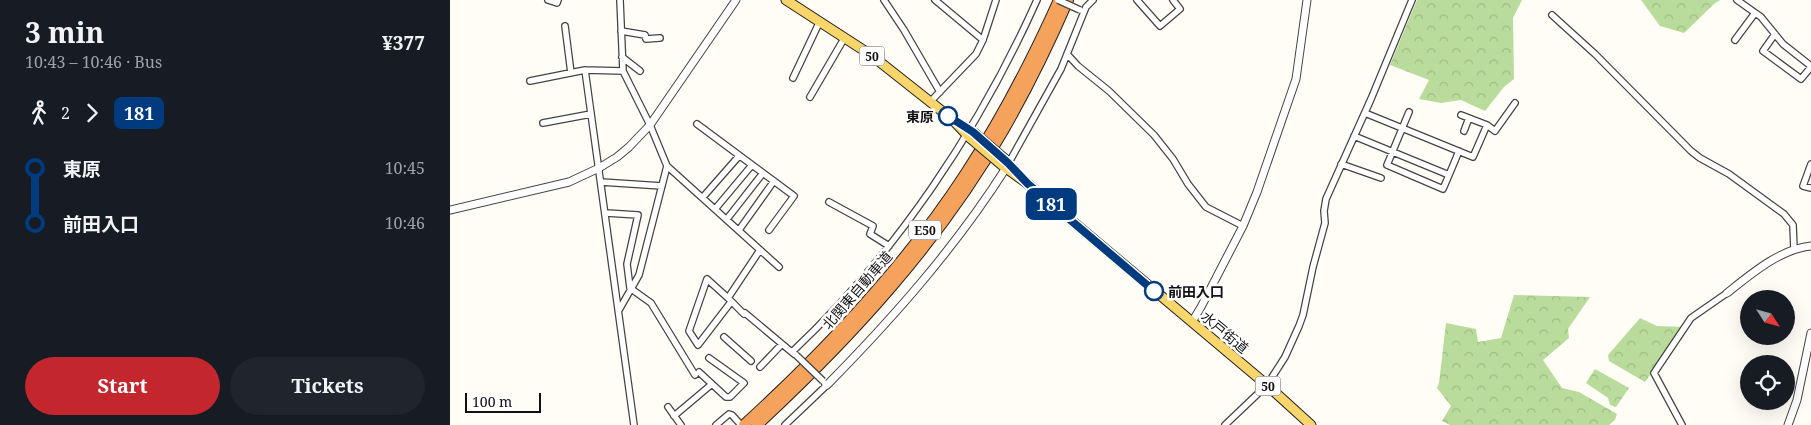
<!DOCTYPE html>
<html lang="en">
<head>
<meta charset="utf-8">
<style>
  body { margin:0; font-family:"Noto Serif","Noto Sans JP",serif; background:#20242c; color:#f1f3f6; height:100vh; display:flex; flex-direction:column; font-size:19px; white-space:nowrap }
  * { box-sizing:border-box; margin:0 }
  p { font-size:16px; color:#9ea1a6 }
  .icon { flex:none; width:28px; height:28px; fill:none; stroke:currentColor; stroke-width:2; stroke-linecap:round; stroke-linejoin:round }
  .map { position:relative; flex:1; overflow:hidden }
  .panel { display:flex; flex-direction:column; background:#171b24; width:450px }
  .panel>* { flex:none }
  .badge { padding:0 10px; border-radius:8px; font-size:18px; line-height:32px }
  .needle { width:32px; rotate:126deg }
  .controls { position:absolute; left:1290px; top:290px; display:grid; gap:10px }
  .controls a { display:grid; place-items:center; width:55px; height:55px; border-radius:50%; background:#171b24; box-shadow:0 5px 20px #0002; font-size:25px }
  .scale { position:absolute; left:15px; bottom:12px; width:76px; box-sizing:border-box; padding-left:5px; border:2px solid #111; border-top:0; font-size:14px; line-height:18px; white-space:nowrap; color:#111; -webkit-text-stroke:4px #fff; paint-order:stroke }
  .map>.badge { position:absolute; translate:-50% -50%; box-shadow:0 0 0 2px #fff }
  .legs { display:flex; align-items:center; gap:8px; height:55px; padding:0 25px; font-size:16px }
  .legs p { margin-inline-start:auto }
  .summary { display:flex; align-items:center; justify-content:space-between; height:85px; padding:0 25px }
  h1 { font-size:28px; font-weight:700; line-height:38px }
  .cta { display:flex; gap:10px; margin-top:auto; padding:10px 25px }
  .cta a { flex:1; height:58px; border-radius:30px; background:#c4262e; color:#fff; font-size:20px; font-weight:700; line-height:58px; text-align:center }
  .cta a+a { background:#20242c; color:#f1f3f6 }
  ul { padding:0 25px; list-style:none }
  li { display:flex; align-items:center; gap:18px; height:55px; font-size:19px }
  li i { display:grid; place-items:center; width:8px; height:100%; margin:0 6px; background:currentColor }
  li i::after { content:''; width:12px; height:12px; margin:-6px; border:4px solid; border-radius:50%; background:#171b24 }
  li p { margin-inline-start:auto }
  li:first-child i { background:linear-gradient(#0000 50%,currentColor 0) }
  li:last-child i { background:linear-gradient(currentColor 50%,#0000 0) }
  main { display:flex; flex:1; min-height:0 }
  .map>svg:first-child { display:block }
</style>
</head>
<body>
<main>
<section class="panel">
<div class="summary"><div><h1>3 min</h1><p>10:43 – 10:46 · Bus</p></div><b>¥377</b></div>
<div class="legs"><svg class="icon" aria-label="walk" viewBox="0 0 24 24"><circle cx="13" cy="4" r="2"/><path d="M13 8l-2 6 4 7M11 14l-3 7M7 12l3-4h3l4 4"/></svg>2<svg class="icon" aria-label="forward" viewBox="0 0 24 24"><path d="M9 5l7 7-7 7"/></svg><b class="badge" style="background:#003b80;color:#fff">181</b></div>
<ul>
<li><i style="color:#003b80"></i><b>東原</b><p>10:45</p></li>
<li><i style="color:#003b80"></i><b>前田入口</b><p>10:46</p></li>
</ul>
<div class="cta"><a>Start</a><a>Tickets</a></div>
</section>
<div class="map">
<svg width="1361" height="425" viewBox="0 0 1361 425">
  <defs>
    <pattern id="forest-crowns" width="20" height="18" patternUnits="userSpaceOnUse" patternTransform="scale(1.25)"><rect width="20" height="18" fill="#b9dc9c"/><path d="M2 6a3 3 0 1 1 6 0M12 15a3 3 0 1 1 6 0" fill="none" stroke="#9ebc85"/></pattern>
  </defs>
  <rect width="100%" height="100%" fill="#fffdf5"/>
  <path fill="url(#forest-crowns)" d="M967,0H1072L1063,18L1064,79L1054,87L1035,111L1011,100L991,103L969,99L979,80L940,65Z
    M1191,0H1270L1264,4L1234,33L1210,26Z
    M1064,295L1140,297L1118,329L1119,338L1093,360L1112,388L1129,392L1167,414L1165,420L1159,425H1000L992,421L1001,406L987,388L989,383L996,323L1026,329L1028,342L1051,338Z
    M1190,318L1207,326L1234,327L1195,382L1159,361L1158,355Z
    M1145,369L1179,388L1166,407L1160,405L1158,398L1136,383Z"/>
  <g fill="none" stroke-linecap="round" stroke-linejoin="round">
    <defs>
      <path id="minor" d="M98,0L107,3L108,0
        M434,0L454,30L490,92
        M485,0L533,40
        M687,0L710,26L730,9L723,0
        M1287,0L1311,17L1333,44L1361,66
        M1102,15L1145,54L1241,151L1250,158L1279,174L1334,214L1343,225L1344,249
        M115,26L121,73
        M171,31L195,35L196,39L210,38
        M1325,34L1313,51L1351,79L1361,67
        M1285,40L1305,13
        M617,54L628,66L659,91L704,135L723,159L738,184L756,207L793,226
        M172,57L190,71
        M173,71L135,70L184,425
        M343,78L370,21
        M80,81L135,70
        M360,97L395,37
        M480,102L526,54L533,40L546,0
        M959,112L937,165L993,189L999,175
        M915,113L1023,157L1037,125
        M1011,115L1037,125L1045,131L1065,103
        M93,123L141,114
        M247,124L344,196L319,230
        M1014,131L1019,118
        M904,136L999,175L1009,151
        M891,164L931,178
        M1361,164L1353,186L1361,188
        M217,166L329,267
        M557,166L611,69L636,7L643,0
        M151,182L212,186
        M253,197L289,156
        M379,202L423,226L420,234L439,246
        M266,208L302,165
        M156,213L188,215L177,264L180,288L201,303L245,375
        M277,219L313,173
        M289,230L324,181
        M278,298L257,279L239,331L248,345L281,302
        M169,310L189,275L217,166L200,125L173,71L170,0
        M295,313L344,354
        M294,314L278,298L310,250
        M274,337L301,361
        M342,352C446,254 529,130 587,0
        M310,367L332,344
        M249,372L276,397H280L294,383L259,358
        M218,407L231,425
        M224,416L262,384
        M266,425L279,414L282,415L291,425
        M335,425L377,385L375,384
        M775,425L817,385L835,357L849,326L853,315L863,267L875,223L874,211L876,199L921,99L962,0
        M1232,425L1204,373L1241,318L1277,293"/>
      <path id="tertiary" d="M0,210L119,182L149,168L167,157L179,147L200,125L286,0
        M1277,293C1301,274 1330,249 1361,246
        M742,322L751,307L793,226L807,192L846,79L857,0
        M377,385C443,318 505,248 556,168
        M1338,425L1347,400L1361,333"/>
      <path id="primary" d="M336,0L421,55L502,119L519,137
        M552,165L578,184L817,385L861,425"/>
      <path id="motorway" d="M294,425C376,350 455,267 516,173C552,118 582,60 609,0
        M307,425C401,338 490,241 554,129C578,87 599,44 618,0"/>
    </defs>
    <use href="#minor" stroke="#444" stroke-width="8"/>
    <use href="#tertiary" stroke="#444" stroke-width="9"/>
    <use href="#primary" stroke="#222" stroke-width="11"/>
    <use href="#motorway" stroke="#222" stroke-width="12"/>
    <use href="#minor" stroke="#fff" stroke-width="5.5"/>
    <use href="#tertiary" stroke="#fff" stroke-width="7"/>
    <use href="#primary" stroke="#f9d66b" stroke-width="9"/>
    <use href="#motorway" stroke="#f5a25d" stroke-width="10"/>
    <defs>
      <path id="minor-bridge" d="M608,0L630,10
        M346,355L373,381"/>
      <path id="primary-bridge" d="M523,132L556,160
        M519,137L552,165"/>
    </defs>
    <use href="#minor-bridge" stroke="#444" stroke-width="8" stroke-linecap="butt"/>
    <use href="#primary-bridge" stroke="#222" stroke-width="11" stroke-linecap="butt"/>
    <use href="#minor-bridge" stroke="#fff" stroke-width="5.5"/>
    <use href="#primary-bridge" stroke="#f9d66b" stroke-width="9"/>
  </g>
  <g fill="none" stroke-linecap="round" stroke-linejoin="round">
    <defs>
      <path id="line-1" d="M498,116L523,132L558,163L578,184L704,291"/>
    </defs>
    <use href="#line-1" stroke="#fff" stroke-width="11"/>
    <use href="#line-1" stroke="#003b80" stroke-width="8"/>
  </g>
  <g fill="#fff" stroke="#003b80" stroke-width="2.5">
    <circle cx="498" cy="116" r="9"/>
    <circle cx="704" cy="291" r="9"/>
  </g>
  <g text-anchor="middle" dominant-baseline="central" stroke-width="5" stroke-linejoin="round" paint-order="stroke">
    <g fill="#fff" stroke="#585858" stroke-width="1">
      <rect x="409.5" y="46.5" width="25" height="19" rx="4"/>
      <rect x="459" y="220.5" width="32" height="19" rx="4"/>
      <rect x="805.5" y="376.5" width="25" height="19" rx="4"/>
    </g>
    <g font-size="12" font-weight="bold" fill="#111">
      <text x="422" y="56">50</text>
      <text x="475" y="230">E50</text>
      <text x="818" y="386">50</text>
    </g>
    <g font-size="14" font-weight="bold" fill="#111" stroke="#fff" text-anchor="end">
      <text x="484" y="116">東原</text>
      <text x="718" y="291" text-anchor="start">前田入口</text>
    </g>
    <g font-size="14" fill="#111" stroke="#fff">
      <text transform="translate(407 290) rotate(-49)">北関東自動車道</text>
      <text transform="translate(775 332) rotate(40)">水戸街道</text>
    </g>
  </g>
</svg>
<div class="controls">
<a><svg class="needle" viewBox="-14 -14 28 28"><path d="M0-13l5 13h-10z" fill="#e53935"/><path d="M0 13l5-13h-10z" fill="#9ea1a6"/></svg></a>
<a><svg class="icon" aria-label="locate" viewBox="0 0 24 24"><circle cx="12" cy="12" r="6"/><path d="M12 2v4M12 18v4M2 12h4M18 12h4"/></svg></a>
</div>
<div class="scale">100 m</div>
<b class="badge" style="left:601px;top:204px;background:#003b80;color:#fff">181</b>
</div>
</main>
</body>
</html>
